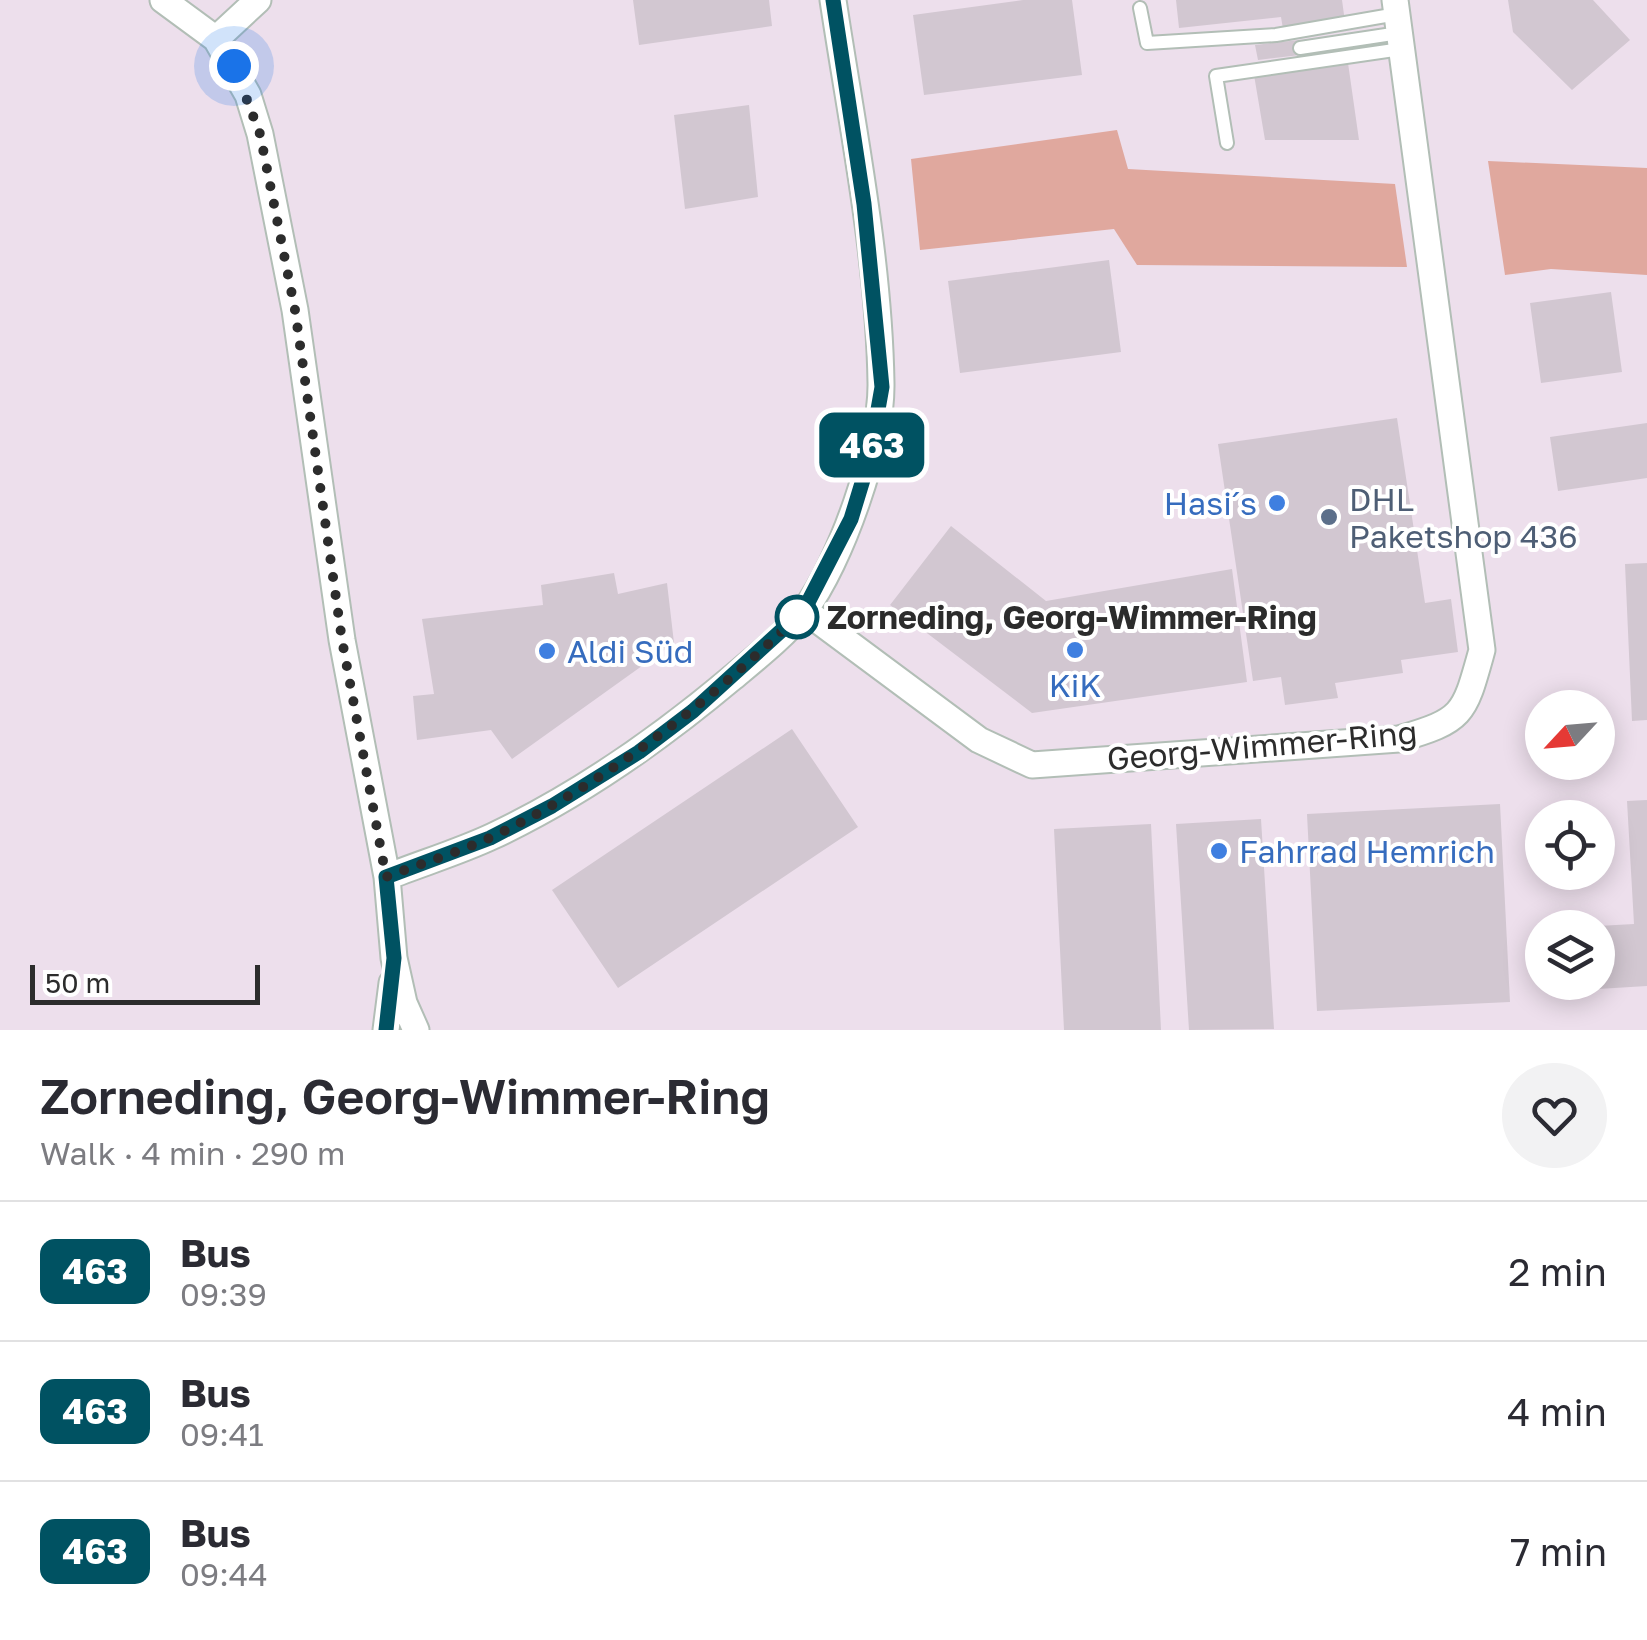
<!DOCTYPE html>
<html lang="en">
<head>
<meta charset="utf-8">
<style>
  body { margin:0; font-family:"Golos Text",sans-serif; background:#f2f2f3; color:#2b2b33; height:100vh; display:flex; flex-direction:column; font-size:38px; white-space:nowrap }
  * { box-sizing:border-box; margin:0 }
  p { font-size:32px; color:#7c7c81 }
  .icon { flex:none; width:55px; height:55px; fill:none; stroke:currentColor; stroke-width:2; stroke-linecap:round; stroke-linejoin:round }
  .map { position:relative; height:1030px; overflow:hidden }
  .sheet { display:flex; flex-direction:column; background:#fff; flex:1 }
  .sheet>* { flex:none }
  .badge { padding:0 20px; border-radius:15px; font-size:35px; line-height:65px }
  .needle { width:65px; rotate:244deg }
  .controls { position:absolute; left:1525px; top:690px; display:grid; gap:20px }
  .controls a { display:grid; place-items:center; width:90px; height:90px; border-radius:50%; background:#fff; box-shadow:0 5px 25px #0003; font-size:50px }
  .scale { position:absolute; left:30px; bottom:25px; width:230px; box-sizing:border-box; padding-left:10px; border:5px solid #2c2c2c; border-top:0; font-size:28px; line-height:35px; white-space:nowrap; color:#2c2c2c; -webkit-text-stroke:8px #fff; paint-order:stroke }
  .you { position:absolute; width:50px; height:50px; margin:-25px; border:8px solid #fff; border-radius:50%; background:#1a73e8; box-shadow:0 0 0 15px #1a73e833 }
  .map>.badge { position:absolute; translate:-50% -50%; box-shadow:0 0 0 5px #fff }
  .round { display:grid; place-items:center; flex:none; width:105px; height:105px; border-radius:52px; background:#f2f2f3 }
  .summary { display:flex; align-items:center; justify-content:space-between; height:170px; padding:0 40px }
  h1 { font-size:48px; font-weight:600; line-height:75px }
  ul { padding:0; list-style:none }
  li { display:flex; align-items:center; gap:30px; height:140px; padding:0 40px; border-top:2px solid #e1e1e2 }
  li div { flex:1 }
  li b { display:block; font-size:38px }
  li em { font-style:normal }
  li .badge { min-width:110px; font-weight:700; text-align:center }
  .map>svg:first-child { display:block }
</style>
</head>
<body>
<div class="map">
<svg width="1647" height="1030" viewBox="0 0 1647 1030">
  <rect width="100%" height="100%" fill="#eddfec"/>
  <path fill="#e0a89e" d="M1117,130L1128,169L1395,184L1407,267L1137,265L1114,229L920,250L911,159Z
    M1488,161L1647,168V275L1551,269L1505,275Z"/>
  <path fill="#d2c7d1" d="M633,0H769L772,26L639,45Z
    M1023,0H1072L1082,75L924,95L913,15Z
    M1176,0H1342L1345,22L1283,29L1281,17L1179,28Z
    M1508,0H1593L1630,40L1572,90L1513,32Z
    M1299,40L1300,55L1258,60L1255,45Z
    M1348,63L1359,140H1265L1254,75Z
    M749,105L758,197L685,209L674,115Z
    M1109,260L1121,352L960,373L948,281Z
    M1611,292L1622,372L1541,383L1530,303Z
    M1397,418L1425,603L1451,599L1458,652L1401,660L1403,673L1335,683L1338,698L1285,705L1281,677L1253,681L1218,444Z
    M1647,423V478L1558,491L1550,437Z
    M951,526L1046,601L1232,569L1247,682L1032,713L890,605Z
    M1647,563V720L1632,721L1625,564Z
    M614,573L618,594L667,583L674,643L512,759L491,730L417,740L413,696L434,694L422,619L543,605L541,585Z
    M792,729L858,827L618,988L552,890Z
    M1647,800V986L1598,989V926L1634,924L1627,801Z
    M1500,804L1510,1002L1317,1011L1307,814Z
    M1261,819L1274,1029L1189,1030L1176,824Z
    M1151,824L1161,1030H1064L1054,829Z"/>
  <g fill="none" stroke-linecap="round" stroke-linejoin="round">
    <defs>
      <path id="service" d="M1140,8L1147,43L1276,35L1397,14
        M1300,48L1399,33
        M1227,143L1216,76L1401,49"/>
      <path id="minor" d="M163,0L216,39L248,95L260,134L295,310L342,640L387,877L394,958L404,1003L416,1030
        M216,39L258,0
        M804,610L979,740L1032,765L1399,739C1464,720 1464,715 1482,650L1395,0
        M387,877C422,863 459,852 493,836C580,795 658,740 732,678C756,658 785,635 804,611C841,562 882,445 881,383C879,256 852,126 833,0
        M386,1030L392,983"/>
    </defs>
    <use href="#service" stroke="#b2beb6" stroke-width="16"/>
    <use href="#minor" stroke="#b2beb6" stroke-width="29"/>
    <use href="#service" stroke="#fff" stroke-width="12"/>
    <use href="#minor" stroke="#fff" stroke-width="25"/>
  </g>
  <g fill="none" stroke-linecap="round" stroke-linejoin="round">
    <defs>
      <path id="line" d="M386,1030L394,958L386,877L490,838L552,806L639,752L693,711L804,610L851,519L869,460L882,387L864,204L833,0"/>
    </defs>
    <use href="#line" stroke="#fff" stroke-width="22"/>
    <use href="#line" stroke="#005262" stroke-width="15"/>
    <path stroke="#2c2c2c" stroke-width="10" stroke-dasharray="0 18" d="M234,66L260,134L295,310L342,640L386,877C422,863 460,852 494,836C612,779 712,700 804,610L797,617"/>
  </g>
  <g fill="#3f7fe0" stroke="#fff" stroke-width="4">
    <circle cx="1277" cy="503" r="10"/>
    <circle cx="1075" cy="650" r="10"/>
    <circle cx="547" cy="651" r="10"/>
    <circle cx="1219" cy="851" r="10"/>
  </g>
  <circle fill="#5c6f8a" stroke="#fff" stroke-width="4" cx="1329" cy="517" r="10"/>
  <circle fill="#fff" stroke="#005262" stroke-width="5" cx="797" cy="617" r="20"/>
  <g text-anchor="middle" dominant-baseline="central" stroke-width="8" stroke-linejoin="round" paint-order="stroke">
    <g font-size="32" fill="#4e5e75" stroke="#fff" text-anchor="start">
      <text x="1349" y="499">DHL<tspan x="1349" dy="37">Paketshop 436</tspan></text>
    </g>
    <g font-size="32" fill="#366cbe" stroke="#fff" text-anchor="start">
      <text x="1257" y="503" text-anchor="end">Hasi´s</text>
      <text x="567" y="651">Aldi Süd</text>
      <text x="1075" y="685" text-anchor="middle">KiK</text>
      <text x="1239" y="851">Fahrrad Hemrich</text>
    </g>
    <g font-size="32" font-weight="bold" fill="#2c2c2c" stroke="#fff" text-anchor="start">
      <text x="827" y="617">Zorneding, Georg-Wimmer-Ring</text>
    </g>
    <g font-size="32" fill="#2c2c2c" stroke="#fff">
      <text transform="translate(1262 745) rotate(-5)">Georg-Wimmer-Ring</text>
    </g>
  </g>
</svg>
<div class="controls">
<a><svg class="needle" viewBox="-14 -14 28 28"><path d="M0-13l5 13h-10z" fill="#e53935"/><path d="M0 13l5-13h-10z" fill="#7c7c81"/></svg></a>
<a><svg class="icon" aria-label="locate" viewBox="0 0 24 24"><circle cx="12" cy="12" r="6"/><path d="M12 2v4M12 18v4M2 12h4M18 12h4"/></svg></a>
<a><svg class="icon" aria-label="layers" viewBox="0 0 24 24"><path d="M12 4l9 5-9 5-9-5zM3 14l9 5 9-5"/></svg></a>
</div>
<div class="scale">50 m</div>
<div class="you" style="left:234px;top:66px"></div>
<b class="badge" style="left:872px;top:445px;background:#005262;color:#fff">463</b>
</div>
<section class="sheet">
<div class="summary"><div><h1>Zorneding, Georg-Wimmer-Ring</h1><p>Walk · 4 min · 290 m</p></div><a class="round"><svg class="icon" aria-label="heart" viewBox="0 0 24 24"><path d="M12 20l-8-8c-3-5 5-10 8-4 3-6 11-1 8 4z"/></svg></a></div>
<ul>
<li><span class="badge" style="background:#005262;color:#fff">463</span><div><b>Bus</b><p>09:39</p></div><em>2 min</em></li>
<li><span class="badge" style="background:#005262;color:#fff">463</span><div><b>Bus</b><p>09:41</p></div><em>4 min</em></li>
<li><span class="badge" style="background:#005262;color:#fff">463</span><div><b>Bus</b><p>09:44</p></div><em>7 min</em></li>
</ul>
</section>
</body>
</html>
